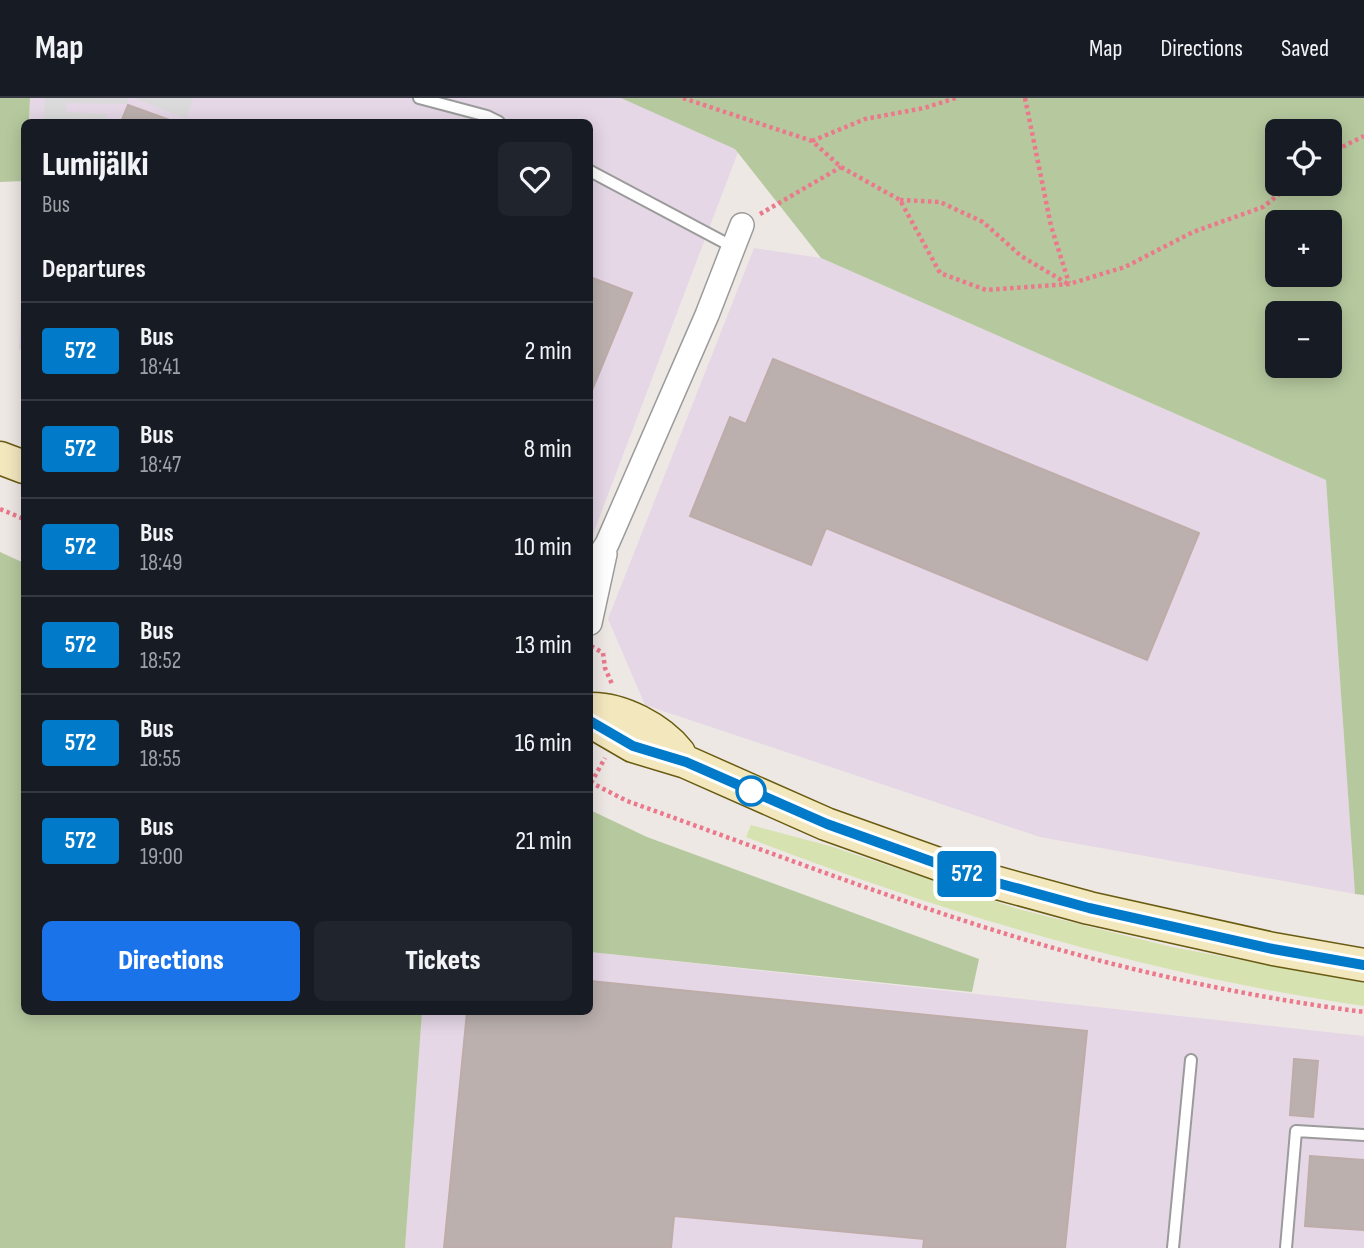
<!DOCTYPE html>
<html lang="en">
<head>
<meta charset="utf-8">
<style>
  body { margin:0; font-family:"Sofia Sans Condensed",sans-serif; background:#20242c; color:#f1f3f6; height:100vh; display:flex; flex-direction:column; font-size:26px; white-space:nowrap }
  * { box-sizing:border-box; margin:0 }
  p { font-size:23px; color:#9ea1a6 }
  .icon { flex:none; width:38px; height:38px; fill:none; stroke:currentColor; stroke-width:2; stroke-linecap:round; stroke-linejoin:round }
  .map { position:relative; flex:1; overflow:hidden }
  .drawer { position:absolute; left:21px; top:21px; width:572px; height:896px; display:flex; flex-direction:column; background:#171b24; border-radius:10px; box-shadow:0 4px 18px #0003 }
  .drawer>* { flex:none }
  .badge { padding:0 14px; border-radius:5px; font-size:24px; line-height:46px }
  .tools { position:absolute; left:1265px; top:21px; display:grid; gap:14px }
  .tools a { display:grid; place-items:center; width:77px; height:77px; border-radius:10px; background:#171b24; box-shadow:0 4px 18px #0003; font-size:35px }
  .map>.badge { position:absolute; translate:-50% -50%; box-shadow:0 0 0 4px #fff }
  h2 { padding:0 21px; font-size:26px; line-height:63px }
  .round { display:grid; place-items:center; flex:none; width:74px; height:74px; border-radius:10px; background:#20242c }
  .summary { display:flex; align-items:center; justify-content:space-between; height:119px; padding:0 21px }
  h1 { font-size:33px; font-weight:800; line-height:52px }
  .button { display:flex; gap:14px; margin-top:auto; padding:14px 21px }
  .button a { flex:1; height:80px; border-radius:10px; background:#1a73e8; color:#fff; font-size:28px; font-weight:800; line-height:80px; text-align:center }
  .button a+a { background:#20242c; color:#f1f3f6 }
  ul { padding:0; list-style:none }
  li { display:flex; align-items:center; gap:21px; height:98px; padding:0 21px; border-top:2px solid #363941 }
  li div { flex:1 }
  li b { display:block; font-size:26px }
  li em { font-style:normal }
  li .badge { min-width:77px; font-weight:700; text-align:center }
  header { display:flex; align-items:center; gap:42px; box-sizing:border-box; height:98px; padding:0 35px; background:#171b24; border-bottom:2px solid #363941 }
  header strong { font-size:33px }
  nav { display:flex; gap:38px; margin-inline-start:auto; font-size:24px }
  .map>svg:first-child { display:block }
</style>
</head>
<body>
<header>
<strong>Map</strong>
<nav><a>Map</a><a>Directions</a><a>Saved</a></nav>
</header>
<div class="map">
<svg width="1364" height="1150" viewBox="0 0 1364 1150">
  <rect width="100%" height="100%" fill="#eee8e5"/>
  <path fill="#e5d7e6" d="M30,0H644L743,41L590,444V24H29Z
    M24,139V254L19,251Z
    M754,150L821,160L1326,382L1355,796L1040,739L645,607L608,521Z
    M590,854L1364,938V1150H405L422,914H590Z"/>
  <path fill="#d6e3b0" d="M751,727L830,748L1018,811L1172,849L1364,885V908C1152,877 945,816 746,739Z"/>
  <path fill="#b6c99e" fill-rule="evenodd" d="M0,0H30L29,24H24V83L0,84Z
    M621,0H1364V797L1355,796L1326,382L821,160L735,51ZM1330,33V86H1278V33ZM1330,124V177H1278V124ZM1278,215H1330V268H1278Z
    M0,454L24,465V914H422L405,1150H0Z
    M590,712L647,739L979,861L972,894L590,854Z"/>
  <path fill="#dadada" d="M45,0H128L127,6L67,5L66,14L107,16V24H44Z
    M135,0H189L193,2L186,21Z"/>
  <path fill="#bbb0ae" stroke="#beaca9" stroke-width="2" d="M128,7L175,24H121Z
    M590,179L632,195L590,297Z
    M773,261L1199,435L1147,562L826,430L811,467L690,418L730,319L746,326Z
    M590,883L1087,933L1065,1150H923L924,1141L674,1118L671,1150H444L467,914H590Z
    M1294,961L1318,963L1313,1019L1290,1017Z
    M1310,1058L1364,1062V1132L1305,1128Z"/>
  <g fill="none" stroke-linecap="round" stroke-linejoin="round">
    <defs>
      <path id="lane" d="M419,0L487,18L499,24
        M590,73L733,149
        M1173,1150L1191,962
        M1286,1150L1296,1033L1364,1037"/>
      <path id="street" d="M590,471L607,446L707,217L742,127
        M590,525L605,456"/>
      <path id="secondary" d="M0,360L24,369
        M590,611C621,610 660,631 679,655
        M590,623L633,648L686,664L826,726L972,778L1089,810L1273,851L1364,867"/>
    </defs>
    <use href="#lane" stroke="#9b9b9b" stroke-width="14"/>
    <use href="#street" stroke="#9b9b9b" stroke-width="26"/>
    <use href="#secondary" stroke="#695b10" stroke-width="35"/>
    <path stroke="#eb788b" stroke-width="4.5" stroke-dasharray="3.5 3.5" stroke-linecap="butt" d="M683,0L812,43L841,69L900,102L940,175L986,192L1069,186L1125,169L1193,134L1263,109L1292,86
      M1025,0L1051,128L1069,185
      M812,43L865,21L924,10L956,0
      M1330,55L1364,38
      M900,102L940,104L983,124L1021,158L1068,186
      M760,116L841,69
      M0,411L24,421
      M591,548L603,555L605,570L612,586
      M590,684L627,703C765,752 902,806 1043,847C1147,877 1256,900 1364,914
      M591,685L605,660"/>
    <use href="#lane" stroke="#fff" stroke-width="10"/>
    <use href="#street" stroke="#fff" stroke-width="23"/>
    <use href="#secondary" stroke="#f3e7be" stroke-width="32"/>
  </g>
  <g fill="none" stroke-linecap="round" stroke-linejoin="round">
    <defs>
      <path id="line" d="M590,623L633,648L686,664L827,726L972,778L1089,810L1273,851L1364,867"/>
    </defs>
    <use href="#line" stroke="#fff" stroke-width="16"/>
    <use href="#line" stroke="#007ac9" stroke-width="10"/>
  </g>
  <circle fill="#fff" stroke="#007ac9" stroke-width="3.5" cx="751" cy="693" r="14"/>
</svg>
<div class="tools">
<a><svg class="icon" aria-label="locate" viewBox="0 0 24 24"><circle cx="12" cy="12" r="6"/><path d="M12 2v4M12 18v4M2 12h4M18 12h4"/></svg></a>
<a>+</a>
<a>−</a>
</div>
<b class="badge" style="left:967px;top:776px;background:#007ac9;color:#fff">572</b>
<section class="drawer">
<div class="summary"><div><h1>Lumijälki</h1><p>Bus</p></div><a class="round"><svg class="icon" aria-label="heart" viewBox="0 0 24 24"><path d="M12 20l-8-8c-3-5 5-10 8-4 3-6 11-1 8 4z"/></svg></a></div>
<h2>Departures</h2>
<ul>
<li><span class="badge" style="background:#007ac9;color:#fff">572</span><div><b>Bus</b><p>18:41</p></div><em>2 min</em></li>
<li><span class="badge" style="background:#007ac9;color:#fff">572</span><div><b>Bus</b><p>18:47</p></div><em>8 min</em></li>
<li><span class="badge" style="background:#007ac9;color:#fff">572</span><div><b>Bus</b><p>18:49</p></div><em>10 min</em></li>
<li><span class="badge" style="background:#007ac9;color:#fff">572</span><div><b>Bus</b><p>18:52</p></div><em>13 min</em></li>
<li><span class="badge" style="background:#007ac9;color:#fff">572</span><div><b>Bus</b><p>18:55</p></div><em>16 min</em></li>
<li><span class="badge" style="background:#007ac9;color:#fff">572</span><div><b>Bus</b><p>19:00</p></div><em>21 min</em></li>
</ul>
<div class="button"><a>Directions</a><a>Tickets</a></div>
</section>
</div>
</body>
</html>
